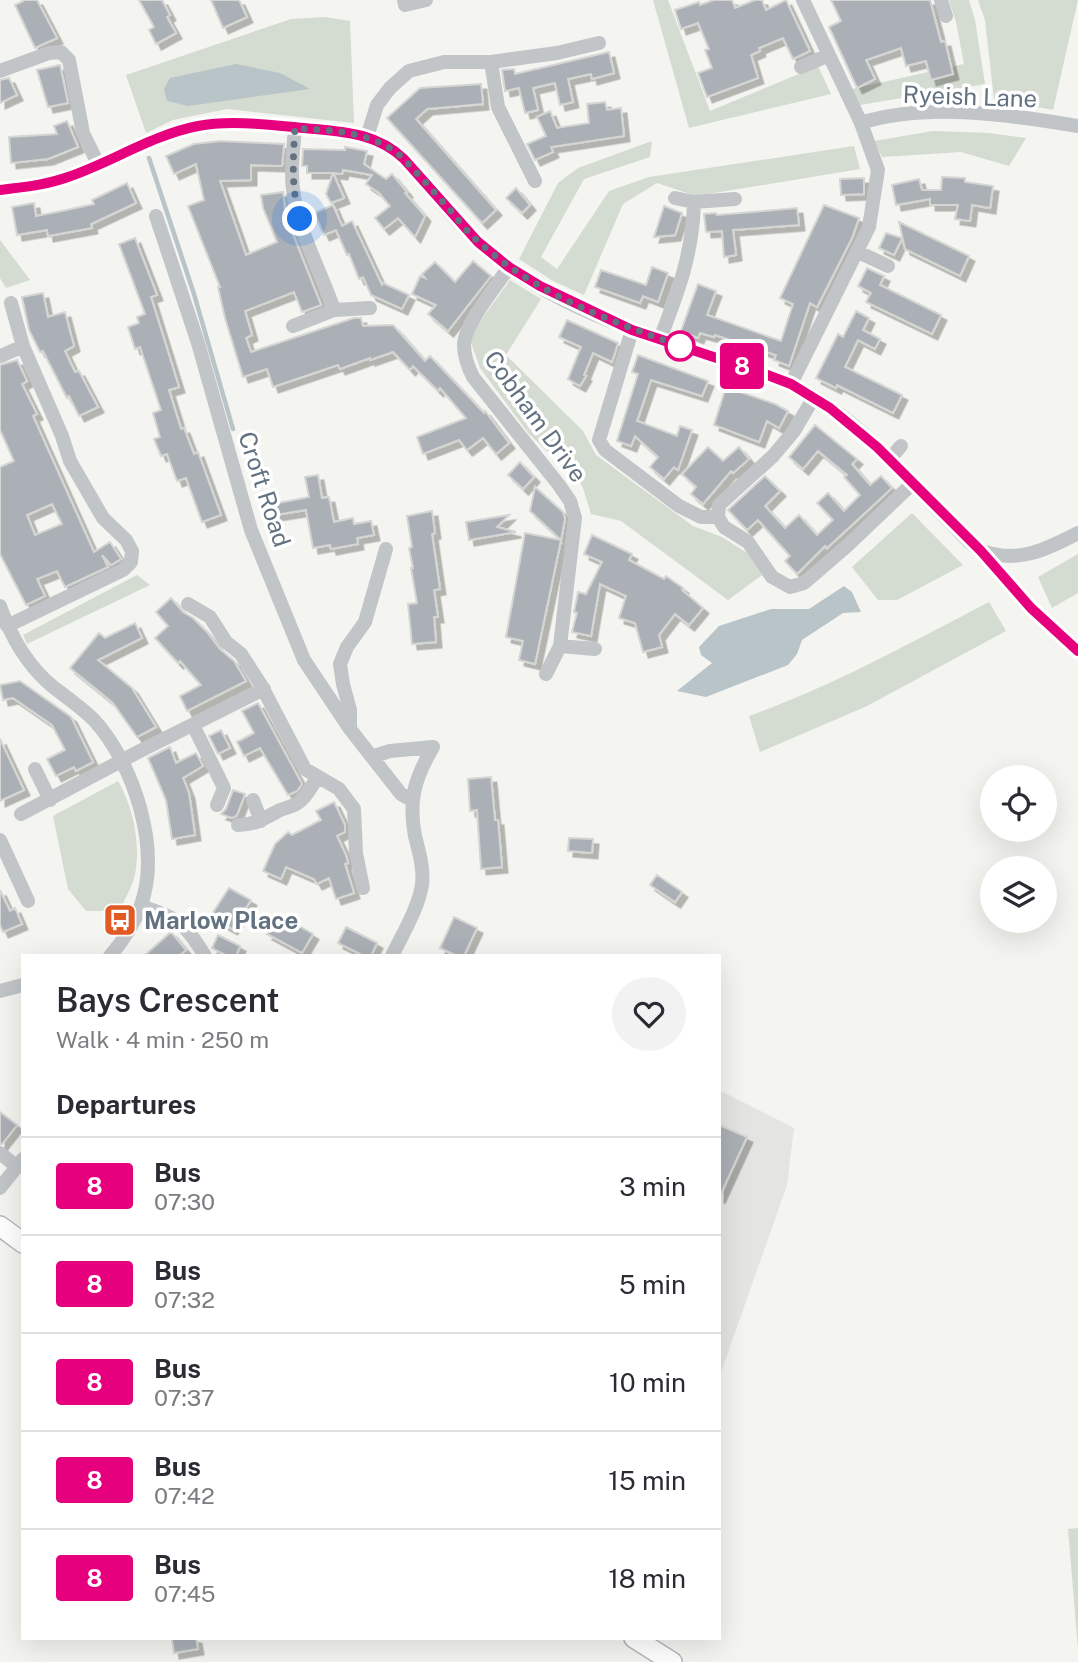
<!DOCTYPE html>
<html lang="en">
<head>
<meta charset="utf-8">
<style>
  body { margin:0; font-family:"Public Sans",sans-serif; background:#f2f2f3; color:#2b2b33; height:100vh; display:flex; flex-direction:column; font-size:26px; white-space:nowrap }
  * { box-sizing:border-box; margin:0 }
  p { font-size:23px; color:#7c7c81 }
  .icon { flex:none; width:38px; height:38px; fill:none; stroke:currentColor; stroke-width:2; stroke-linecap:round; stroke-linejoin:round }
  .map { position:relative; flex:1; overflow:hidden }
  .panel { position:absolute; left:21px; top:954px; width:700px; height:686px; display:flex; flex-direction:column; background:#fff; border-radius:0px; box-shadow:0 7px 28px #0002 }
  .panel>* { flex:none }
  .badge { padding:0 14px; border-radius:5px; font-size:24px; line-height:46px }
  .tools { position:absolute; left:980px; top:765px; display:grid; gap:14px }
  .tools a { display:grid; place-items:center; width:77px; height:77px; border-radius:50%; background:#fff; box-shadow:0 7px 28px #0002; font-size:35px }
  .you { position:absolute; width:35px; height:35px; margin:-18px; border:5px solid #fff; border-radius:50%; background:#1a73e8; box-shadow:0 0 0 10px #1a73e833 }
  .map>.badge { position:absolute; translate:-50% -50%; box-shadow:0 0 0 4px #fff }
  h2 { padding:0 35px; font-size:26px; line-height:63px }
  .round { display:grid; place-items:center; flex:none; width:74px; height:74px; border-radius:37px; background:#f2f2f3 }
  .summary { display:flex; align-items:center; justify-content:space-between; height:119px; padding:0 35px }
  h1 { font-size:33px; font-weight:600; line-height:52px }
  ul { padding:0; list-style:none }
  li { display:flex; align-items:center; gap:21px; height:98px; padding:0 35px; border-top:2px solid #e1e1e2 }
  li div { flex:1 }
  li b { display:block; font-size:26px }
  li em { font-style:normal }
  li .badge { min-width:77px; font-weight:700; text-align:center }
  .map>svg:first-child { display:block }
</style>
</head>
<body>
<div class="map">
<svg width="1078" height="1662" viewBox="0 0 1078 1662">
  <defs>
    <filter id="shadow"><feDropShadow dx="5.5" dy="5.5" stdDeviation="0" flood-color="#0004"/></filter>
  </defs>
  <rect width="100%" height="100%" fill="#f4f4f0"/>
  <path fill="#e4e5e3" d="M719,1090L794,1128L787,1185L719,1378Z"/>
  <path fill="#d4dbd1" d="M653,0H668L710,111L818,66L831,94L689,128Z
    M949,0H969L975,20L985,84L860,105L852,89L964,64L956,22Z
    M978,0H1078L1053,110L994,99L985,20Z
    M325,17L350,21L354,123L227,109L173,120L146,133L126,75L291,19Z
    M933,131L989,133L1026,138L1009,166L961,152L882,157L874,141Z
    M652,141L650,157L584,179L541,257L557,269L609,191L649,177L854,146L860,169L696,196L657,183L623,204L584,295L553,281L519,259L558,183L578,168Z
    M0,240L30,280L6,288L0,278Z
    M510,280L541,299L506,355L583,431L596,455L693,526L722,537L747,553L762,575L728,600L621,521L591,514L582,485L529,434L480,368L469,337Z
    M912,513L963,565L897,600H878L852,567Z
    M1078,554V593L1052,608L1038,577Z
    M137,575L150,585L27,644L23,635Z
    M989,602L1006,631L867,706L760,752L749,716C833,686 910,643 989,602Z
    M118,781C133,806 141,845 135,874C133,885 126,896 122,906L100,911H86L68,889L53,816Z
    M1078,1528V1649L1068,1529Z"/>
  <path fill="#b9c4c8" d="M236,64L280,73L310,89L188,106L167,101L164,89L170,78Z
    M844,586L852,592L861,612L843,613L802,640L797,654L788,665L706,697L677,691L712,663L701,655L699,647L719,626L771,609H809Z"/>
  <g fill="none" stroke-linecap="round" stroke-linejoin="round">
    <path stroke="#b9c4c8" stroke-width="4.5" d="M149,158L194,294L233,429"/>
  </g>
  <path fill="#aab0b6" stroke="#d5d5d3" stroke-width="2" fill-rule="evenodd" filter="url(#shadow)" d="M25,0H37L57,38L35,48L15,5Z
    M139,0H162L170,15L167,17L176,33L156,44L149,30L154,27Z
    M211,0H239L247,17L223,28Z
    M714,0H732L735,8L755,0H762L766,10L786,0L810,51L793,59L783,38L759,48L760,51L751,55L758,78L707,97L698,73L712,68L705,50L709,49L698,23L681,29L675,10L699,2L700,5Z
    M831,0H930L941,42L945,41L953,74L931,80L926,61L906,66L901,48L866,60L875,79L857,88L829,27L841,21Z
    M609,52L614,73L592,79L591,74L568,79L573,102L560,105L555,83L533,88L538,110L525,113L519,88L505,91L502,70L514,69L515,74Z
    M60,65L68,103L48,107L37,70Z
    M9,78L17,95L0,103V80Z
    M481,84L483,104L427,109L416,119L496,210L482,223L387,118L420,88Z
    M605,102L607,110L621,108L624,136L551,147L553,152L535,160L527,144L546,136L537,117L550,111L557,128L589,123L587,104Z
    M67,121L78,147L48,159L11,163L9,137L57,134L54,126Z
    M221,141L284,144L282,166L251,165V180L220,181L246,255L277,242L263,208L261,195L283,192L285,210L294,237L321,305L302,312L294,292L245,311L252,335L246,338L251,352L354,318H361L363,326L393,325L425,361L430,356L484,413L485,411L509,443L496,454L483,438L467,450L459,440L423,454L417,437L466,418L440,388L438,391L413,366L410,370L393,352L370,360V358L340,369L338,365L273,387L267,369L243,377L225,318L218,287H220L188,206L204,200L196,164L174,174L166,156L194,144Z
    M345,147L367,151L364,164L386,179L392,174L407,192L405,193L425,216L415,237L398,218L384,229L375,218L390,206L379,193L366,184L372,175L343,170L342,174L333,173L344,198L331,203L326,194L333,173H307V166H302L303,149L345,150Z
    M942,177L965,178V182L993,186L990,208L972,205L970,221L955,219L958,205H930V199L896,205L892,185L919,179L922,190H941Z
    M864,178V194L841,195L840,179Z
    M127,183L136,203L91,224L92,228L48,236L47,230L17,235L12,207L34,203L36,216L62,211L94,204L92,200Z
    M516,188L530,205L522,213L506,198Z
    M333,205L342,226L352,221L382,285L383,283L409,295L402,309L371,295L363,277L359,279L349,254L347,255L336,230L324,235L314,213Z
    M824,205L859,218L852,238L817,307L810,303L789,366L774,360L776,355L715,335L714,337L700,333L698,338L681,331L698,284L716,291L707,315L781,341L793,304L780,298Z
    M664,206L682,213L675,235L654,237Z
    M797,208L799,225L733,230L736,255L724,257L722,231L706,232L704,214L716,213L717,215Z
    M899,222L969,256L960,276L905,249Z
    M886,233L902,238L894,255L879,248Z
    M135,238L157,295L151,297L179,387L169,390L181,429L184,428L194,454L198,452L221,515L202,522L186,478L177,481L167,454L161,456L154,439L160,437L153,413L161,410L140,347L135,349L128,327L139,323L137,317L145,314L119,244Z
    M473,261L491,276L448,331L428,314L436,305L412,294L420,276L425,278L422,274L435,262L455,282Z
    M652,267L668,273L658,302L643,296L640,303L595,287L601,270L646,285Z
    M867,268L884,276L880,285L941,315L932,334L866,302L871,293L858,286Z
    M43,293L48,317L65,312L74,346L65,351L75,372L79,371L98,407L79,416L69,396L67,398L43,351L40,352L29,330L22,297Z
    M856,311L869,318L863,330L880,339L875,349L858,340L845,367L902,395L893,413L837,385L836,388L816,378L838,334L843,337Z
    M567,320L618,343L612,362L593,353L584,375L586,376L580,386L568,379L581,347L559,337Z
    M638,355L708,381L702,396L651,380L637,421L677,436L680,426L692,430L678,470L674,467L664,479L650,467L658,457L635,436L631,446L617,441L638,374L632,372Z
    M17,360L27,381L22,384L37,414L33,416L94,552L110,542L121,559L111,565L102,555L108,567L65,587L57,571L37,579L45,596L26,605L0,554V467L14,461L0,430V365ZM52,504L62,524L35,535L27,515Z
    M726,387L775,404L788,411L779,428L767,421L759,442L714,425Z
    M815,425L857,459L852,464L870,485L881,476L892,488L827,548L825,546L797,574L785,561L790,556L758,520L747,530L728,510L765,476L780,491L765,506L785,528L799,515L817,535L833,520L817,503L828,493L844,511L860,495L844,477L847,475L818,451L803,469L789,457Z
    M708,447L723,461L739,447L749,459L733,473L731,471L703,504L691,494L696,487L682,474Z
    M520,462L534,477L523,489L508,475Z
    M318,475L322,498L329,497L334,522L353,518L354,524L371,521L374,535L357,538L358,544L331,549L330,545L313,548L306,510L275,515L273,504L309,497L305,477Z
    M535,487L563,512L565,519L561,540L530,511Z
    M432,511L435,533L432,534L440,589L434,590L438,617H434L436,642L412,644L408,604L417,603L411,568H413L409,548L412,547L407,516Z
    M509,515L497,527L516,532L469,540L466,522Z
    M525,533L561,540L535,664L519,660L523,641L506,637Z
    M592,535L632,554L629,560L664,579L666,576L683,588L682,590L703,608L689,625L675,614L659,635L662,647L643,652L635,623L619,618L626,596L600,584L591,636L572,632L577,613L574,612L578,592L586,594L602,562L584,554Z
    M171,598L183,612L193,618L207,632L220,649L234,661L246,681L187,711L180,696L201,685L180,661L178,663L155,638L168,626L156,612Z
    M135,623L142,638L98,660L132,688L156,727L137,737L113,703L70,668L99,633L105,638Z
    M20,681L71,717L93,762L76,771L74,767L56,776L47,759L65,750L52,725L13,698L3,700L0,685Z
    M258,703L302,784L297,791L288,795L260,748L244,756L237,742L254,733L242,711Z
    M221,730L230,748L218,754L209,736Z
    M0,739L24,790L0,801Z
    M170,747L176,763L196,753L203,766L183,778L189,793L195,835L172,839L166,800L148,758Z
    M491,777L495,820H498L502,867L481,869L477,810L470,811L468,779Z
    M233,790L245,794L237,815L232,818L221,814L226,809Z
    M334,802L345,825V832L337,836L346,855L348,863L345,864L354,893L336,899L329,878L317,884L314,879L286,867L281,879L263,871L275,844L288,832L292,835L321,820L316,811Z
    M569,838L593,839L592,853L568,851Z
    M657,875L682,892L675,902L650,885Z
    M229,888L251,900L232,929L210,917Z
    M0,890L10,911L15,908L22,924L3,932L0,925Z
    M278,914L313,934L302,953L267,934Z
    M454,917L477,928L464,956H457L440,948Z
    M346,927L377,943L371,956H364L338,943Z
    M171,932L186,950L179,956H144Z
    M218,935L240,946L236,956H227L212,948Z
    M0,1112L17,1125L2,1144H0Z
    M719,1125L747,1137L719,1198Z
    M179,1638H196L198,1649L174,1653L172,1639Z"/>
  <g fill="none" stroke-linecap="round" stroke-linejoin="round">
    <defs>
      <path id="secondary" d="M0,1226L23,1243
        M634,1638L672,1662"/>
    </defs>
    <use href="#secondary" stroke="#b4b8bc" stroke-width="22"/>
    <path stroke="#c1c5c8" stroke-width="14" d="M404,0L405,5L426,0
      M941,0L946,16
      M491,62L498,107L535,181
      M801,67L829,55
      M0,71L49,53L61,52L69,60L83,133L98,164
      M861,123C927,102 1011,115 1078,126
      M295,128C294,142 292,156 292,171C291,220 319,265 334,310
      M367,137L377,105L390,88L409,71L444,62H491L557,53L599,43
      M0,190C23,187 46,185 68,177C112,162 152,135 198,126C233,119 279,126 315,129C349,132 379,135 404,159C429,186 451,217 478,242C520,282 579,310 633,330C698,355 772,367 830,407C874,438 910,482 948,520C958,529 971,547 983,551C1019,564 1047,549 1078,533
      M675,198L694,202L735,199
      M156,216L198,343L251,530L304,660L350,729L401,794L412,800
      M858,252L888,266
      M509,267C497,285 464,325 464,345C464,357 468,367 473,377L559,485L570,501L575,518L560,646L546,674
      M293,326L334,310L370,308
      M632,330L599,440L605,450L679,506L701,517H718
      M660,339C678,292 693,253 694,202
      M1,356L23,346
      M791,384L869,227L878,170L861,123L803,0
      M814,397L794,431L773,456L719,505L718,517L724,527L748,542L772,577L790,587L804,583L848,545L912,484
      M889,460L901,446
      M188,604L210,617L226,642L241,654L261,685L305,769L339,789L354,809L356,853L363,888
      M0,606C11,637 27,665 52,686C66,697 81,707 94,720C134,764 161,848 141,905C134,924 123,941 110,956
      M7,626L123,570L131,562L132,551L126,540L103,518L70,461L62,436L23,346L11,303
      M560,646L595,649
      M193,725L224,788L217,805
      M350,729V710L343,684L340,664L347,647L365,622L386,549
      M374,756L390,751L433,747
      M35,769L50,800
      M253,800L261,821
      M21,814L140,751L264,689
      M238,825C255,825 265,818 280,810C285,808 291,807 296,804C305,799 311,787 317,778
      M0,840L28,901
      M141,906C178,919 184,921 205,956
      M392,956C403,933 418,909 422,885C424,868 419,852 415,836C408,800 415,778 433,747
      M0,991L23,985
      M0,1153L17,1167
      M0,1188L23,1159"/>
    <use href="#secondary" stroke="#fff" stroke-width="19"/>
  </g>
  <g fill="none" stroke-linecap="round" stroke-linejoin="round">
    <defs>
      <path id="line" d="M0,190C23,187 46,185 68,177C112,162 152,135 198,126C233,119 279,126 315,129C349,132 379,135 404,159L478,242L509,267L540,286L632,330L762,373L791,384L830,408L877,447L981,551L1031,608L1078,651"/>
    </defs>
    <use href="#line" stroke="#fff" stroke-width="16"/>
    <use href="#line" stroke="#e6007e" stroke-width="10"/>
    <path stroke="#637281" stroke-width="7" stroke-dasharray="0 12.6" d="M300,219C291,188 293,160 295,128C335,131 374,131 404,159C420,176 436,194 451,211C460,222 469,234 480,243C538,295 608,320 680,346"/>
  </g>
  <defs>
    <symbol id="bus-square" viewBox="-11 -11 22 22"><rect x="-9" y="-9" width="18" height="18" rx="4" fill="#e15923" stroke="#fff"/><path d="M-5-6H5V4H4V6H2V4H-2V6H-4V4H-5ZM-3.5-4V0h7V-4ZM-3.5 1.2v1.5H-2V1.2ZM2 1.2v1.5H3.5V1.2Z" fill="#fff"/></symbol>
  </defs>
  <g fill-rule="evenodd">
    <use href="#bus-square" x="101" y="901" width="38" height="38"/>
  </g>
  <circle fill="#fff" stroke="#e6007e" stroke-width="3.5" cx="680" cy="346" r="14"/>
  <g text-anchor="middle" dominant-baseline="central" stroke-width="7" stroke-linejoin="round" paint-order="stroke">
    <g font-size="24" fill="#637281" stroke="#fff">
      <text transform="translate(970 96) rotate(2)">Ryeish Lane</text>
      <text transform="translate(536 416) rotate(54)">Cobham Drive</text>
      <text transform="translate(265 489) rotate(72)">Croft Road</text>
    </g>
    <g font-size="24" font-weight="bold" fill="#637281" stroke="#fff" text-anchor="start">
      <text x="144" y="920">Marlow Place</text>
    </g>
  </g>
</svg>
<div class="tools">
<a><svg class="icon" aria-label="locate" viewBox="0 0 24 24"><circle cx="12" cy="12" r="6"/><path d="M12 2v4M12 18v4M2 12h4M18 12h4"/></svg></a>
<a><svg class="icon" aria-label="layers" viewBox="0 0 24 24"><path d="M12 4l9 5-9 5-9-5zM3 14l9 5 9-5"/></svg></a>
</div>
<div class="you" style="left:300px;top:219px"></div>
<b class="badge" style="left:742px;top:366px;background:#e6007e;color:#fff">8</b>
<section class="panel">
<div class="summary"><div><h1>Bays Crescent</h1><p>Walk · 4 min · 250 m</p></div><a class="round"><svg class="icon" aria-label="heart" viewBox="0 0 24 24"><path d="M12 20l-8-8c-3-5 5-10 8-4 3-6 11-1 8 4z"/></svg></a></div>
<h2>Departures</h2>
<ul>
<li><span class="badge" style="background:#e6007e;color:#fff">8</span><div><b>Bus</b><p>07:30</p></div><em>3 min</em></li>
<li><span class="badge" style="background:#e6007e;color:#fff">8</span><div><b>Bus</b><p>07:32</p></div><em>5 min</em></li>
<li><span class="badge" style="background:#e6007e;color:#fff">8</span><div><b>Bus</b><p>07:37</p></div><em>10 min</em></li>
<li><span class="badge" style="background:#e6007e;color:#fff">8</span><div><b>Bus</b><p>07:42</p></div><em>15 min</em></li>
<li><span class="badge" style="background:#e6007e;color:#fff">8</span><div><b>Bus</b><p>07:45</p></div><em>18 min</em></li>
</ul>
</section>
</div>
</body>
</html>
